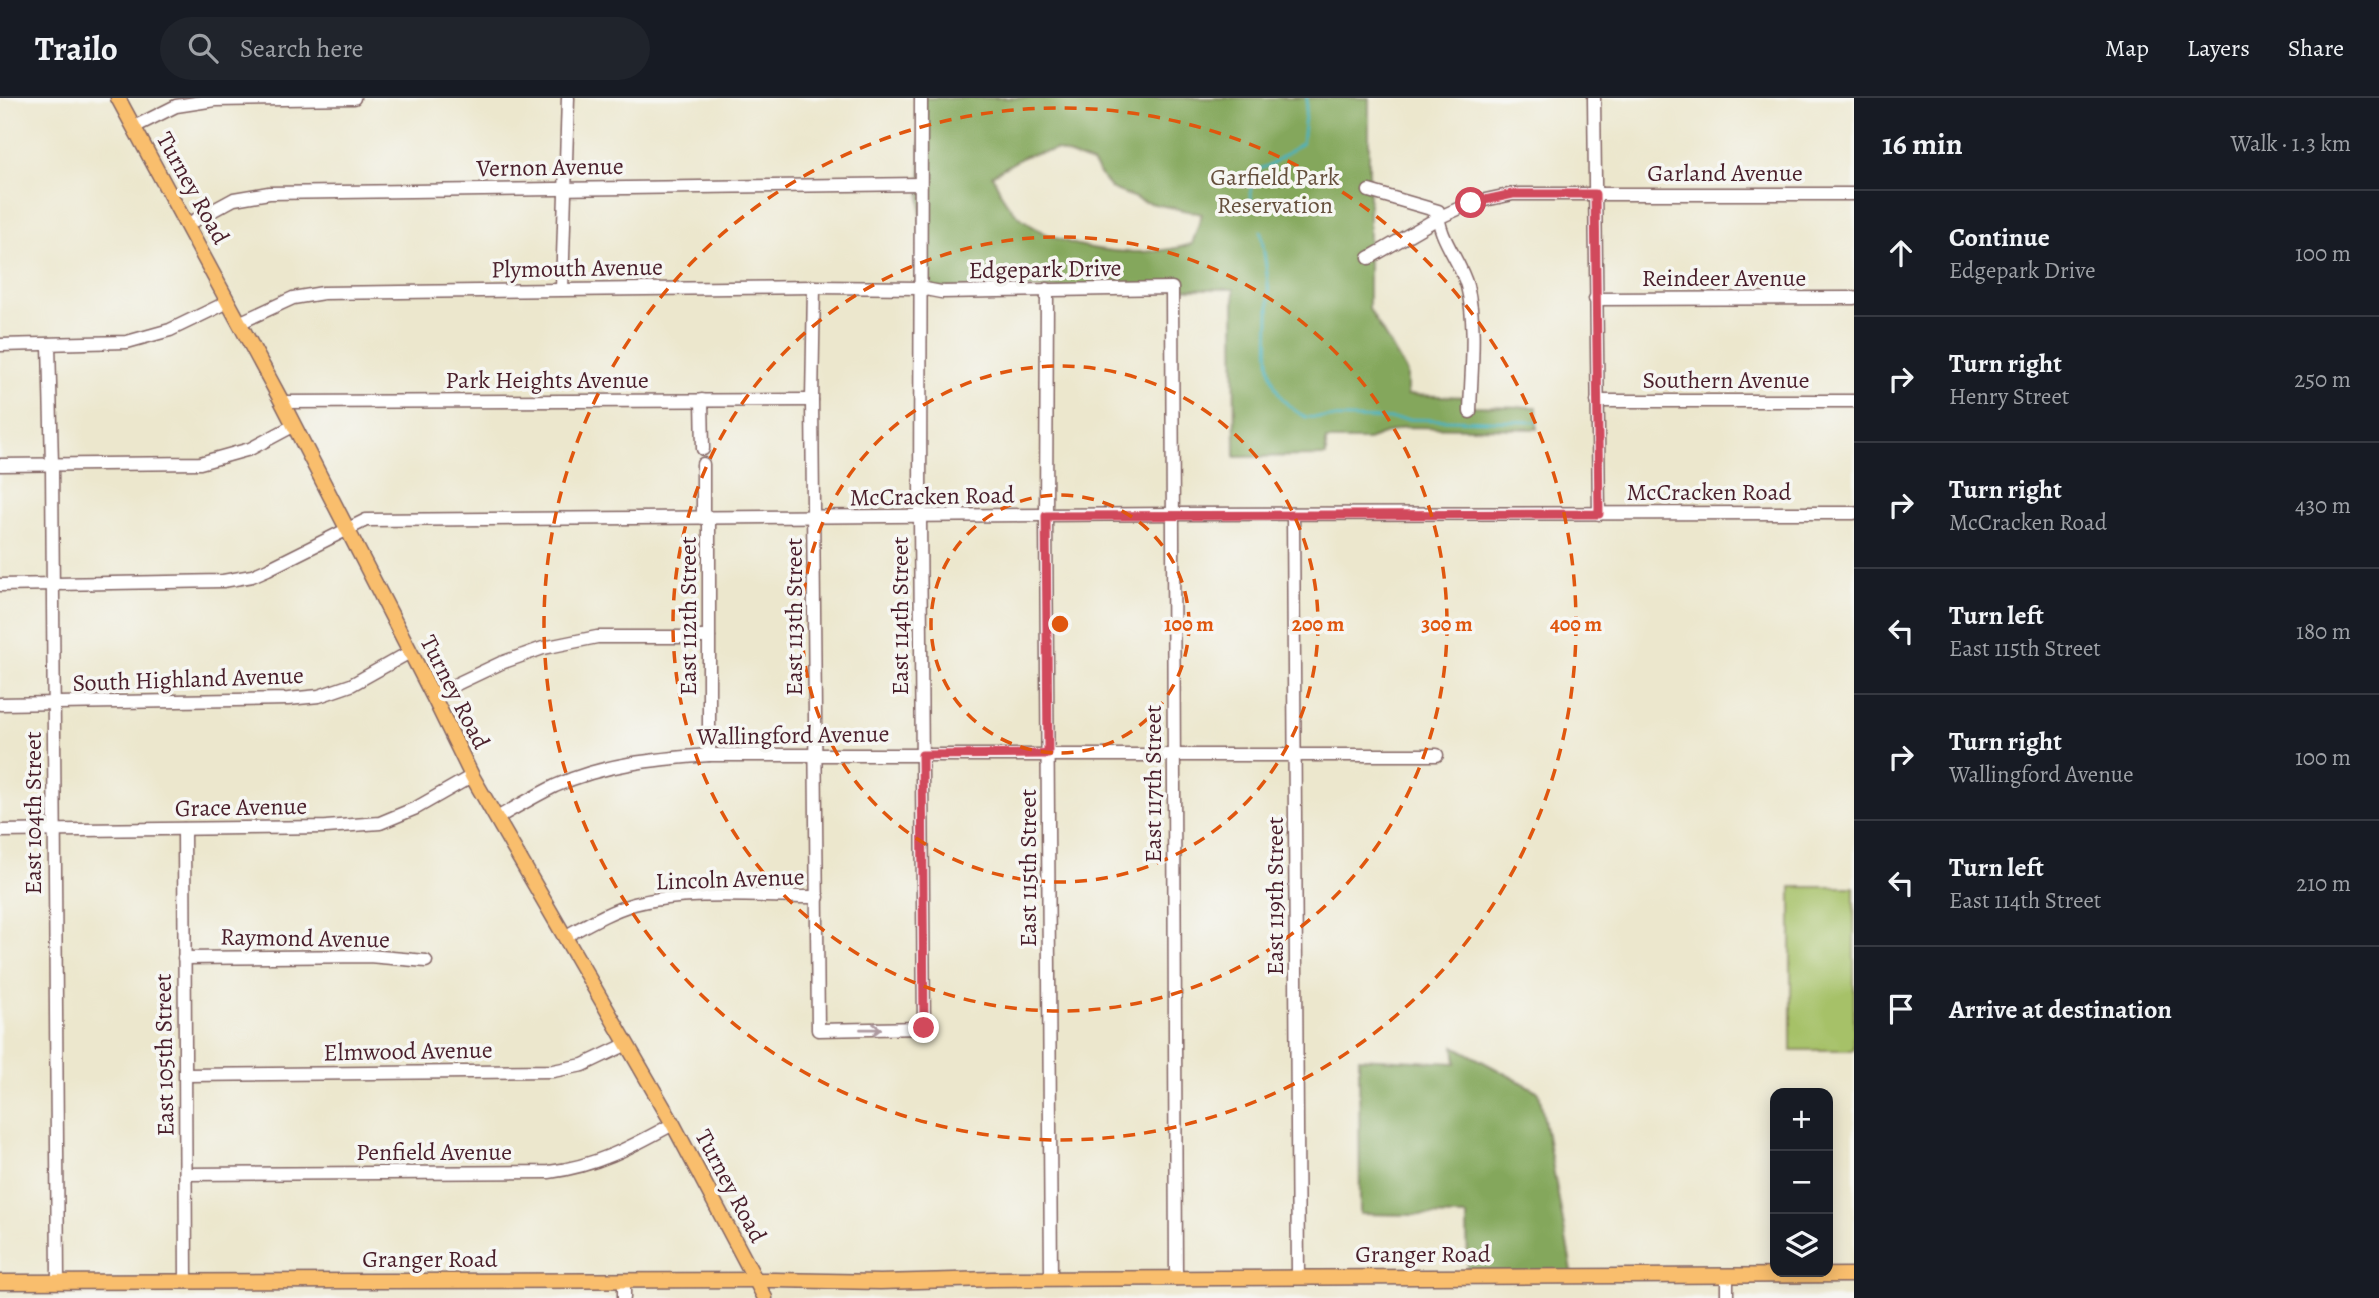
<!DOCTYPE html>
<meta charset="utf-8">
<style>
body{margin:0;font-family:Alegreya,serif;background:#20242c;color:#f1f3f6}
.controls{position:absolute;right:21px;bottom:21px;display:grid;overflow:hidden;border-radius:14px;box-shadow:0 4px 18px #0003}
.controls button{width:63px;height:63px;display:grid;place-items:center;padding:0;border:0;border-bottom:2px solid #363941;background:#171b24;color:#f1f3f6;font:35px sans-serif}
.stop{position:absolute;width:21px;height:21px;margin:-16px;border:5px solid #d1495b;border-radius:50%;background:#fff}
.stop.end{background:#d1495b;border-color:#fff;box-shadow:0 2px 7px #0008}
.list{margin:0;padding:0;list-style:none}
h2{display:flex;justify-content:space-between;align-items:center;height:91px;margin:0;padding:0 28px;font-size:30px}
h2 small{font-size:23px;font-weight:400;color:#9ea1a6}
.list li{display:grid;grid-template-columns:46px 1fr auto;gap:21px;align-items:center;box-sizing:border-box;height:126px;padding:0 28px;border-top:2px solid #363941}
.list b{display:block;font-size:26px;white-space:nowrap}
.list p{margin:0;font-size:23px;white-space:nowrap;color:#9ea1a6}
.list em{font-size:23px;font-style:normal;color:#9ea1a6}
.icon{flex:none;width:38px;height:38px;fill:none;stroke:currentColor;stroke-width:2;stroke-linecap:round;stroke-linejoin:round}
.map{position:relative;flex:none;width:1854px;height:1200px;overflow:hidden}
header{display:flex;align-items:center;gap:42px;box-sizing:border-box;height:98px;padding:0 35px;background:#171b24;border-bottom:2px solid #363941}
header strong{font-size:33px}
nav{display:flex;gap:38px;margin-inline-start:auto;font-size:24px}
.search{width:490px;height:63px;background:#20242c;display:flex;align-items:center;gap:18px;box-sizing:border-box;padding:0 24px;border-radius:38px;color:#9ea1a6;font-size:26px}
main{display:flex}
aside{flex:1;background:#171b24}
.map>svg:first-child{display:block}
.green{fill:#a6c168;stroke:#78704a;stroke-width:2}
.forest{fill:#84a75c;stroke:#676344;stroke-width:2;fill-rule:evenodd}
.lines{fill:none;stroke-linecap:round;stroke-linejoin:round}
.stream{stroke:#45b3c2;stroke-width:2.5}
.minor-casing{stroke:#836564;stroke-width:15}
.major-casing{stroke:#836564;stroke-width:17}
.minor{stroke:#fff;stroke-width:12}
.major{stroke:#f9be6d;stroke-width:14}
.oneway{stroke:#ae9aa0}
.route{stroke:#d1495b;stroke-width:9}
.ring{fill:none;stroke:#e0560e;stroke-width:3.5;stroke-dasharray:12 9}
.labels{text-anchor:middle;stroke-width:7;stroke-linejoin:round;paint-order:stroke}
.street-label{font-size:24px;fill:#4a1f2b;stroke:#f6f6f2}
.park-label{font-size:24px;fill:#66503d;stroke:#f6f6f2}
.centre{fill:#e0560e;stroke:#f6f6f2;stroke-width:3.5}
.ring-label{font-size:21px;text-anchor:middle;font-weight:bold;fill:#e0560e;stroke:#f6f6f2;stroke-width:7;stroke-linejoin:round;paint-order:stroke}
</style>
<header>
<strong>Trailo</strong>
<div class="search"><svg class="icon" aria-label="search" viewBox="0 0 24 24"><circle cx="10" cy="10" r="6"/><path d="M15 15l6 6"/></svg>Search here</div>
<nav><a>Map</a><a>Layers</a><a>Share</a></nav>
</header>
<main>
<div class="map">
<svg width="1854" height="1200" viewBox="0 0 1854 1200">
<rect width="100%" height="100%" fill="#f6f6f2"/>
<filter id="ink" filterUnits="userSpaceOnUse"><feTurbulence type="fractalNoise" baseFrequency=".0143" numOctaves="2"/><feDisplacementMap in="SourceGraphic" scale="14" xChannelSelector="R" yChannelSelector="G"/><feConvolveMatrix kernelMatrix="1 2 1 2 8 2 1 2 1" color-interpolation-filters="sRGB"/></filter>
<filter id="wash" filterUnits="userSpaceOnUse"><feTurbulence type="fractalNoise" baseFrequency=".00686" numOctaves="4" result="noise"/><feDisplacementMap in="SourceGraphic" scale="28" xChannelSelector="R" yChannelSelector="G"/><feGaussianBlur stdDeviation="1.57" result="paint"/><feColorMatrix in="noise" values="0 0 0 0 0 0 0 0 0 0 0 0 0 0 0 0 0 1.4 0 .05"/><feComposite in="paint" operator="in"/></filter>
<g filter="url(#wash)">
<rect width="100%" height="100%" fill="#ece7cd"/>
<rect class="green" x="1791" y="789" width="63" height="163"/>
<g class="forest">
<path d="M921,0h448v211l38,64v22l63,2v9l67,1v22l-134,-2 -35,13h-42v16l-91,1 -1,-168 -314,-1zM1056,52l36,13 18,25 35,14 57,12 -10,30c-54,17 -149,8 -185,-41 -6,-8 -10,-19 -15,-28l33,-19z"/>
<polygon points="1454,948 1539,994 1573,1178 1468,1178 1467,1118 1360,1116 1359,960 1456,965"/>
</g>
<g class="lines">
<g class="stream">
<polyline points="1251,105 1251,85 1256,72 1270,67 1302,45 1307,0"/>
<path d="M1261,134c3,23 8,47 8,70 1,44 -11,92 37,115l232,5"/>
</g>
</g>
</g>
<g filter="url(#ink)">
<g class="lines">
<defs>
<g id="minor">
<polyline points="1594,0 1599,416"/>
<polyline points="134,29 176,8 215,2 354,0"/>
<path d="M1369,93l69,20c0,27 22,49 29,75 10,39 4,86 3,126"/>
<polyline points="188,126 234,101 269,95 920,86"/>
<polyline points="1369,160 1438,120 1471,105 1513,96 1854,96"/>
<polyline points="814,189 812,302 818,932 924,930 920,419 921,0"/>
<polyline points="562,191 568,0"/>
<polyline points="1047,191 1046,418 1051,1181"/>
<polyline points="1595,201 1854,200"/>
<polyline points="239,225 293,200 323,195 814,189 920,190 941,194 1172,190 1176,1181"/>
<polyline points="49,246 52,367 58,1183"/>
<polyline points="0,247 127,244 170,232 228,204"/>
<polyline points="702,302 703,351"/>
<polyline points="1597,303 1854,303"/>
<polyline points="282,304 812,302"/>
<polyline points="703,366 703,420"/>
<polyline points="0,367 200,365 250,351 293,328"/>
<polyline points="1293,416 1298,1179"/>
<polyline points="709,420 709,657"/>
<polyline points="0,487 223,483 252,478 268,471 366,422 1172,416 1854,415"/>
<polyline points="434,600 446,591 501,565 543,550 597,539 709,539"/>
<polyline points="0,606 288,601 319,598 351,587 410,554"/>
<path d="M497,720c19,-11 38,-22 58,-32 48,-22 101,-27 154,-31h728"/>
<polyline points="184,731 186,1183"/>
<polyline points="0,733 326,729 380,725 416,710 472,678"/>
<path d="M566,838c22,-12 44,-25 68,-32 55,-14 127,-7 184,-7"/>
<polyline points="184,860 369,858 426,863"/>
<polyline points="186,977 553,973 583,967 625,947"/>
<path d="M186,1076l363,-2c48,-6 82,-25 124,-48"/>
<polyline points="1727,1179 1727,1200"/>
<polyline points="624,1184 624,1200"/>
</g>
<g id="major">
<polyline points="118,0 282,304 434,600 472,678 673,1026 765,1200"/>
<polyline points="0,1184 775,1182 880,1184 992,1181 1854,1177"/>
</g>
</defs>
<use href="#minor" class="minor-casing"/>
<use href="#major" class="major-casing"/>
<use href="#minor" class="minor"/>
<use href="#major" class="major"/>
</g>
<defs><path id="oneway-shaft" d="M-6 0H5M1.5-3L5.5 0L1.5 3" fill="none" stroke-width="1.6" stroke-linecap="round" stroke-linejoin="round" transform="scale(1.75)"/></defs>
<use class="oneway" href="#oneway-shaft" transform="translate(871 931) rotate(-1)"/>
</g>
<g class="lines" filter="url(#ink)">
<polyline class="route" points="924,930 922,657 1048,656 1046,418 1599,416 1595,96 1513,96 1471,105"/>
</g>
<g class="ring">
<circle cx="1060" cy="526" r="129"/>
<circle cx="1060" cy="526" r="258"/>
<circle cx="1060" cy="526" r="387"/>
<circle cx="1060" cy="526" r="516"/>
</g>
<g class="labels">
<g class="street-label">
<text transform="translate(550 69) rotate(-1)" y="8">Vernon Avenue</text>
<text x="1725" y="83">Garland Avenue</text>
<text transform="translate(193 90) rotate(61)" y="8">Turney Road</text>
<text transform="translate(577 170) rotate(-1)" y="8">Plymouth Avenue</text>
<text transform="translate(1045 171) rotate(-1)" y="8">Edgepark Drive</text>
<text x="1724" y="188">Reindeer Avenue</text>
<text x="547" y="290">Park Heights Avenue</text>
<text x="1726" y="290">Southern Avenue</text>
<text x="1709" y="402">McCracken Road</text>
<text transform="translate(932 398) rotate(-1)" y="8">McCracken Road</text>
<text transform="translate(688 518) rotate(-90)" y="8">East 112th Street</text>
<text transform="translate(900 518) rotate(-90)" y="8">East 114th Street</text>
<text transform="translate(794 519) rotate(-90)" y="8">East 113th Street</text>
<text transform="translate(188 581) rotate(-2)" y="8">South Highland Avenue</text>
<text transform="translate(455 594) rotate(63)" y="8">Turney Road</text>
<text transform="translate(793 637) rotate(-1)" y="8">Wallingford Avenue</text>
<text transform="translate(1153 686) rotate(-90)" y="8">East 117th Street</text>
<text transform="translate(241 709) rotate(-1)" y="8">Grace Avenue</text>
<text transform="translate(33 715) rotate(-90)" y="8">East 104th Street</text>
<text transform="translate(1028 770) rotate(-90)" y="8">East 115th Street</text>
<text transform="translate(730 781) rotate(-2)" y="8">Lincoln Avenue</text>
<text transform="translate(1275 798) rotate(-90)" y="8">East 119th Street</text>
<text transform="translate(305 840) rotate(1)" y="8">Raymond Avenue</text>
<text transform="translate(408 953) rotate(-1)" y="8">Elmwood Avenue</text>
<text transform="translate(164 957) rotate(-91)" y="8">East 105th Street</text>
<text x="434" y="1062">Penfield Avenue</text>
<text transform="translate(731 1088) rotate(62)" y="8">Turney Road</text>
<text x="1423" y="1164">Granger Road</text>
<text x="430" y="1169">Granger Road</text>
</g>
<g class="park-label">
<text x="1275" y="87">Garfield Park<tspan x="1275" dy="28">Reservation</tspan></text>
</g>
</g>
<circle cx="1060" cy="526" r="10" class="centre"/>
<g class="ring-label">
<text x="1189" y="533">100 m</text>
<text x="1318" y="533">200 m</text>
<text x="1447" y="533">300 m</text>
<text x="1576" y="533">400 m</text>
</g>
</svg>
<div class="controls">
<button>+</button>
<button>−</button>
<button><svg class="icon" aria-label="layers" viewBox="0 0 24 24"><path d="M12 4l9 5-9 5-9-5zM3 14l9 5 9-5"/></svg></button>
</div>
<div class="stop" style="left:1471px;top:105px"></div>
<div class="stop end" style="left:924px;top:930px"></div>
</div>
<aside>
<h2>16 min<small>Walk · 1.3 km</small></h2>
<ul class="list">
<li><svg class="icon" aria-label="ahead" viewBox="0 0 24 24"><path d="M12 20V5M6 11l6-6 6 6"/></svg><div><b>Continue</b><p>Edgepark Drive</p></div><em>100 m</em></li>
<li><svg class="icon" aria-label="right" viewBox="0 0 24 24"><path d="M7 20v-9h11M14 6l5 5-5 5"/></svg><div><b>Turn right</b><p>Henry Street</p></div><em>250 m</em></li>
<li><svg class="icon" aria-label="right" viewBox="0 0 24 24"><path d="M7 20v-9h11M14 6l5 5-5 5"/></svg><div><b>Turn right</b><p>McCracken Road</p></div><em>430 m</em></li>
<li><svg class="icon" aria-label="left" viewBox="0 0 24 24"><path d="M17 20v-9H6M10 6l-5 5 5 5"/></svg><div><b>Turn left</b><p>East 115th Street</p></div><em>180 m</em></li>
<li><svg class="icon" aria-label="right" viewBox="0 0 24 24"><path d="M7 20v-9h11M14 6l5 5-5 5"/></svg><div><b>Turn right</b><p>Wallingford Avenue</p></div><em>100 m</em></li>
<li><svg class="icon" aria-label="left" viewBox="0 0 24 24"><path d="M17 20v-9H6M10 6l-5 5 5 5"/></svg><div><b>Turn left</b><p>East 114th Street</p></div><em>210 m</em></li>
<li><svg class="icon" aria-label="arrive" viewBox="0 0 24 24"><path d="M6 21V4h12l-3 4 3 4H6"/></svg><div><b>Arrive at destination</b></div></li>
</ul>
</aside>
</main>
